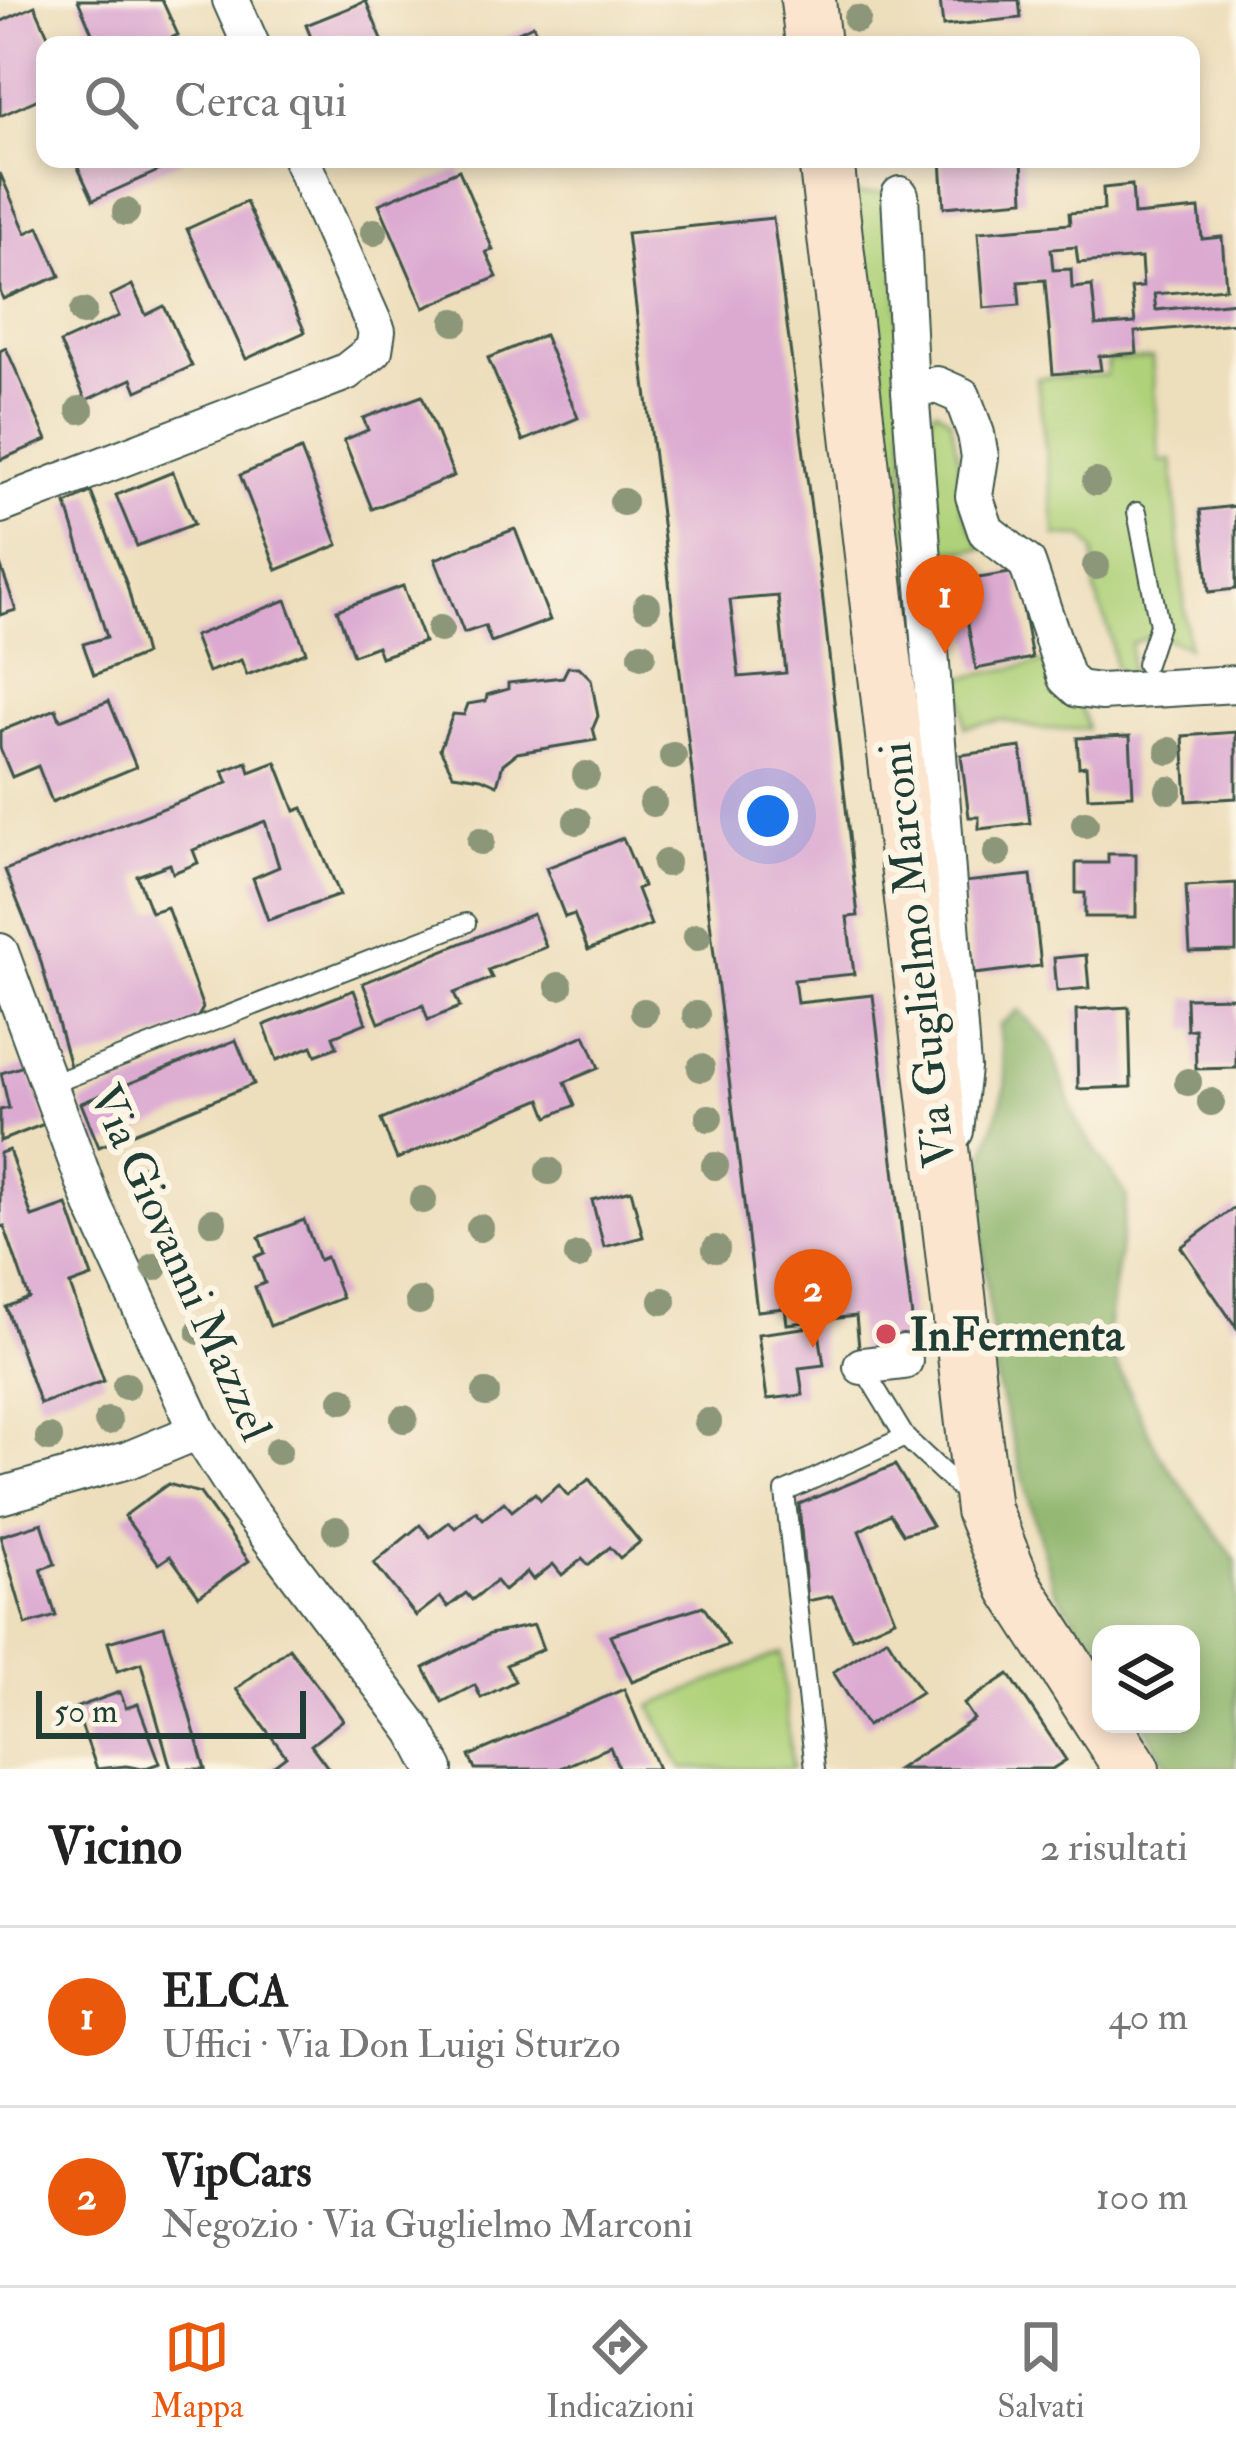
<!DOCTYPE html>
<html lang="it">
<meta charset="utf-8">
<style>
body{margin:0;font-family:"IM FELL Double Pica",serif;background:#f2f2f2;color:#222}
.controls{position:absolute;right:36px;bottom:36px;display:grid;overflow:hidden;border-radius:24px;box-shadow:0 6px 18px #0003}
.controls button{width:108px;height:108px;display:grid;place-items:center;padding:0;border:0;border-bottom:3px solid #e0e0e0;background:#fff;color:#222;font:60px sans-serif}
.scale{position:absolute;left:36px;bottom:30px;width:270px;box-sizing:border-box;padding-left:12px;border:6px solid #1f3d34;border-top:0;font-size:33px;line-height:42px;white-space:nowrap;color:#1f3d34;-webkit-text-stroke:9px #fcf5e5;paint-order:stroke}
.you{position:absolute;left:768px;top:816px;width:42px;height:42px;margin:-30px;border:9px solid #fff;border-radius:50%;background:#1a73e8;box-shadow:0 0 0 18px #1a73e833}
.badge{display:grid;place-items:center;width:78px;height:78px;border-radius:50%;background:#ea580c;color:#fff;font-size:39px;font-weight:700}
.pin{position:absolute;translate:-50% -99px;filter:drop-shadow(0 3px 6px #0008)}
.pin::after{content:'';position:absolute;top:63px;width:42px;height:36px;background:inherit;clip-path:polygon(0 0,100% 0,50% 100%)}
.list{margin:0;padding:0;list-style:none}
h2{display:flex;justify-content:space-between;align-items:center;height:156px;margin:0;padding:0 48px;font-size:51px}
h2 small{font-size:39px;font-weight:400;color:#767676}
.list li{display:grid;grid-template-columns:78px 1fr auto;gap:36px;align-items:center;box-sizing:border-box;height:180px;padding:0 48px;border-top:3px solid #e0e0e0}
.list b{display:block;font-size:45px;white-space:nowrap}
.list p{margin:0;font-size:39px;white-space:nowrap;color:#767676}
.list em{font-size:39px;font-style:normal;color:#767676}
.icon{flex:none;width:66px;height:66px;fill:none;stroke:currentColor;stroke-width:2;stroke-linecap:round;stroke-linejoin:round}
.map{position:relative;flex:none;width:1236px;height:1769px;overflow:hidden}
.search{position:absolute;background:#fff;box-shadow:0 6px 18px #0003;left:36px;right:36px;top:36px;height:132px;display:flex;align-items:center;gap:30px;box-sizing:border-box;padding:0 42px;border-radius:24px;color:#767676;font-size:45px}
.sheet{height:516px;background:#fff}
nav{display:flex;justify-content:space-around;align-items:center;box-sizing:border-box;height:168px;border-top:3px solid #e0e0e0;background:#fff;font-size:33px;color:#767676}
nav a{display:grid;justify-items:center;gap:6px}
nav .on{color:#ea580c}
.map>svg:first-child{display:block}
.green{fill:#afd179;stroke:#678756;stroke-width:3}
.forest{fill:#8bb369;stroke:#55784e;stroke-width:3}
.building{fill:#dcaad1;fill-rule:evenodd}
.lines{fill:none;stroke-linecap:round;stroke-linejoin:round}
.lane-casing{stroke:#3e5548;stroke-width:22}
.street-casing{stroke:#3e5548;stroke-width:40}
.secondary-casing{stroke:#3e5548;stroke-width:58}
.lane{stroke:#fff;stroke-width:18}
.street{stroke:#fff;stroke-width:36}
.secondary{stroke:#fce5cf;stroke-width:54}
.tree{fill:#8c9679}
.poi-dot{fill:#d1495b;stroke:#fcf5e5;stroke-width:4.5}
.labels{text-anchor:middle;stroke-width:12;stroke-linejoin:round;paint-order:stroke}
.street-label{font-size:45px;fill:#1f3d34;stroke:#fcf5e5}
.poi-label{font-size:45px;font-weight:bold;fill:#1f3d34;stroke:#fcf5e5;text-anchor:start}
</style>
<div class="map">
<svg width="1236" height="1769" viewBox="0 0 1236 1769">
<rect width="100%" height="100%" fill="#fcf5e5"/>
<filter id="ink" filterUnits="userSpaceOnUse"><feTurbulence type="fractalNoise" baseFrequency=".00833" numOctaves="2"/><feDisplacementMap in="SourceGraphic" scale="24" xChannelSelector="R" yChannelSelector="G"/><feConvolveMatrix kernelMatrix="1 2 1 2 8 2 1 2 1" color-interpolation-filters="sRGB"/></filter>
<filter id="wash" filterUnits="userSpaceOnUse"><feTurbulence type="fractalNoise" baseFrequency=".004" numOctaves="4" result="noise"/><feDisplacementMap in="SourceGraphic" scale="48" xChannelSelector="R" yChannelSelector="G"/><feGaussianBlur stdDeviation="2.7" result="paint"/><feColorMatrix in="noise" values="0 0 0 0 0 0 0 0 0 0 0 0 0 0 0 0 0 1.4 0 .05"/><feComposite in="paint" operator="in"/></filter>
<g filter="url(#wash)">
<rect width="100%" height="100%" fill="#eddebc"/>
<g class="green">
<polygon points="894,192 917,747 850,195"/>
<polygon points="1152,358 1160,462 1172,460 1188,647 1157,635 1131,643 1130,677 1115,668 1109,630 1095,592 1094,551 1084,537 1056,536 1037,378 1106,375 1108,360"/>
<polygon points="936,409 950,419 958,457 961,507 983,549 936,552 923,423"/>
<path d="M1050,661c10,24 35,44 37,68h-47l-38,-9 -37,7 -4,-49z"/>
<polygon points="781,1653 792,1769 682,1769 651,1706"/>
</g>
<polygon class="forest" points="1019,1010 1049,1042 1077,1122 1127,1197 1106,1343 1159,1454 1236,1561 1236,1769 1169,1769 1143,1724 1191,1724 1191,1634 1101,1634 1101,1658 1053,1586 997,1384 976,1184 1006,1086 999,1026"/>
<g id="blocks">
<g class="building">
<polygon points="78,0 162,0 178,35 155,45 97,45"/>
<polygon points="940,0 1019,0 1021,18 943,26"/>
<polygon points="366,1 384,45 314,45 306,25"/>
<polygon points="35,6 52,45 45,45 45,96 0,116 0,22"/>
<polygon points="533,25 542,45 491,45"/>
<polygon points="74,159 185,159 93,200"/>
<polygon points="941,159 1022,159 1024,200 944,207"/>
<polygon points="459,170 493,250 486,252 497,277 424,308 379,204"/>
<polygon points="0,173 26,233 39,227 60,276 3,299 0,291"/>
<path d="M1132,185l2,30 65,-6 3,30 20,-2 4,51 -72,6 2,16 80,-8v21l-101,9 2,21 -38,3 2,14 -48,4 -8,-94 -27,2 2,23 -36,3 -6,-76 92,-8 -1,-11 35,-3 -1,-22zM1076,247l2,16 63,-5 2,29 -12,1 4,35 -39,3 -4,-40 -20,2 -1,-19 -18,1 -2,-21z"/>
<polygon points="246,202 305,332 246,359 187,229"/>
<path d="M773,218l49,374 36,324 -11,1 7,57 -60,6 3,23 76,-8 43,356 -56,7 -4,-42 -69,8 -2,-16 -28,3 -130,-1078zM778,596l8,77 -47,4 -9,-77z"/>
<polygon points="132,285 146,315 164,306 192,366 137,391 132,379 86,400 60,343 119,316 110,296"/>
<polygon points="544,335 578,418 523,441 488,358"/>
<polygon points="6,348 47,440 0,460 0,351"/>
<polygon points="422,396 454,476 372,509 344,440 368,430 363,418"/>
<polygon points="301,450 338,545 277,570 240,475"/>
<polygon points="173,472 194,524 137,546 116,495"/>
<polygon points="91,492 127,585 145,654 94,675 83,644 107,637 66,504"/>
<polygon points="1236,506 1236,589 1209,592 1200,510"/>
<polygon points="515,529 550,620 491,642 485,626 464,633 435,559"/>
<polygon points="0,564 16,610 0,615"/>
<polygon points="1016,572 1032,658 976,669 960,581"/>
<polygon points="403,586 424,642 381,657 377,646 353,655 337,610"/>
<polygon points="286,600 306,652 247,675 241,660 208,672 194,636"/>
<polygon points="568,667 579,667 591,679 598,716 593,728 596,740 517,753 503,764 497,785 481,778 453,774 440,749 453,714 464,715 468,704 486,701 487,695 508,689 508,683 563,677"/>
<polygon points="109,701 136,767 52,802 38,766 12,777 0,748 0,731 56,709 60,720"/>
<polygon points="1236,732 1236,798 1187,801 1183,736"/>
<polygon points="1130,736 1133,795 1088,797 1086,766 1079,767 1077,738"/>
<polygon points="1021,747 1030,823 979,829 979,817 969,817 961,755"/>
<polygon points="247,762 250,772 276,762 295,811 303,808 340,895 268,920 253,878 279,867 265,821 193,850 198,863 173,873 170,864 137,876 151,912 167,907 203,1008 194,1024 70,1066 39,955 5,870 228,783 223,771"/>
<polygon points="623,838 643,886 637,889 651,925 588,950 574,914 565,917 546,868"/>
<polygon points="1108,854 1136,854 1136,917 1085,917 1085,893 1076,893 1076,863 1108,863"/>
<polygon points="1031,875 1041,966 974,974 964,882"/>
<polygon points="1236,883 1236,951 1190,952 1186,886"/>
<polygon points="533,914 546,947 488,970 492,978 454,993 460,1007 428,1020 423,1005 379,1023 363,983"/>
<polygon points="1086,955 1089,988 1057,991 1054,958"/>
<polygon points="354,990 366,1023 333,1036 337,1047 316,1055 312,1046 277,1060 264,1025"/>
<polygon points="1236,997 1236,1068 1196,1069 1195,1029 1187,1030 1186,998"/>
<polygon points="1129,1007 1131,1087 1078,1089 1076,1010"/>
<polygon points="585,1035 599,1068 565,1082 575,1105 548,1117 541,1099 397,1159 381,1120"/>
<polygon points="236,1040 254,1084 99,1147 81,1103"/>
<polygon points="27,1065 47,1123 0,1141 0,1110 9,1108 1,1073"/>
<polygon points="9,1150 32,1217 67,1205 92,1277 70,1285 104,1381 40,1404 6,1307 29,1298 4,1226 0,1227 0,1153"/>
<polygon points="631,1190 643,1237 604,1247 592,1200"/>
<polygon points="1236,1206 1236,1327 1181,1247"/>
<polygon points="304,1220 319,1260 326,1257 342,1298 270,1326 255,1287 265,1283 255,1257 265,1253 259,1237"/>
<polygon points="818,1326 824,1365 799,1368 803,1395 767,1399 758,1334"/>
<polygon points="895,1465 932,1526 903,1534 890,1514 859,1531 895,1619 852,1638 832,1596 807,1601 799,1504"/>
<polygon points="589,1479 640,1542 620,1558 610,1547 588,1565 582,1559 562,1575 553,1564 533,1580 527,1572 504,1591 496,1581 472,1600 466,1593 448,1607 440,1597 416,1616 374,1563 420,1525 430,1537 449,1522 455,1528 476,1511 483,1519 504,1502 512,1511 535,1493 541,1500 559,1485 568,1496"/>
<polygon points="168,1484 200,1493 249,1561 199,1596 170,1556 159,1564 124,1516"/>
<polygon points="42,1523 55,1564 41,1569 56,1616 26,1625 0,1536"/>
<polygon points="703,1606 728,1645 632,1682 610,1635"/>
<polygon points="534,1625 543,1649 506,1665 515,1681 481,1698 475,1685 442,1702 424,1668 490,1634"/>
<polygon points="164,1626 172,1654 205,1769 171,1769 141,1663 117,1671 108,1642"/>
<polygon points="887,1638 921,1692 867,1726 833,1672"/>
<polygon points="289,1648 343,1720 311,1745 329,1769 269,1769 286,1756 236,1689"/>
<polygon points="1009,1674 1066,1760 1052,1769 898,1769 974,1719 964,1704"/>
<polygon points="624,1689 658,1769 619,1769 610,1747 559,1769 475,1769 469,1756"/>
<polygon points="120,1692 126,1708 138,1704 160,1763 143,1769 126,1766 97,1769 75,1708"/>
</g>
</g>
</g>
<g filter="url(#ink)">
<use href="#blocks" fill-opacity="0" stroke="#3e5548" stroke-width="3"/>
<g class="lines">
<defs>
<g id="lane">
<polyline points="1137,512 1159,625 1146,664"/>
<polyline points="49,1085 466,923"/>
<polyline points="862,1366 905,1437 968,1496"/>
<polyline points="815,1769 785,1492 905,1437"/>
</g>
<g id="street">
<polyline points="231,0 251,45"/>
<polyline points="900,195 910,390"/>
<polyline points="0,505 346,372 374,350 377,331 301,159"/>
<polyline points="0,952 93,1205 198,1431 246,1506 415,1731 435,1769"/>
<polyline points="955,1131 962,1068 910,390 937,385 962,396 976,434 980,457 974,496 986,531 1027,563 1066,678 1078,689 1101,692 1236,684"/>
<polyline points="862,1366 904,1361 903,1353"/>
<polyline points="0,1496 128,1460 198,1431"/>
</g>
<g id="secondary">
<polyline points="808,0 813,45"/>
<polyline points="826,159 983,1510 1015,1587 1101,1721"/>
<polyline points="1103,1724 1132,1769"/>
</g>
</defs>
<use href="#lane" class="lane-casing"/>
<use href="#street" class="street-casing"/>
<use href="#secondary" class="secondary-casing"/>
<use href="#lane" class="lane"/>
<use href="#street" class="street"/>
<use href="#secondary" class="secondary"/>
</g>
<g class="tree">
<circle cx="857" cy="19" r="14"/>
<circle cx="126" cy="212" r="14"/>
<circle cx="374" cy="232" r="14"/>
<circle cx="83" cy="312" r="14"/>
<circle cx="455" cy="322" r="14"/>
<circle cx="80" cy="410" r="14"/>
<circle cx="1096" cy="482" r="14"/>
<circle cx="623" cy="502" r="14"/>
<circle cx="1096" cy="566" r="14"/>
<circle cx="647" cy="606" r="14"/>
<circle cx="440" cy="629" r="14"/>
<circle cx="642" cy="655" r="14"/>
<circle cx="1169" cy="751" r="14"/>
<circle cx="673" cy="756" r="14"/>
<circle cx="586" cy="775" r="14"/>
<circle cx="1169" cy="790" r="14"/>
<circle cx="653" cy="803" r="14"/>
<circle cx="577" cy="821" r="14"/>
<circle cx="1085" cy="824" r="14"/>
<circle cx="481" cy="841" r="14"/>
<circle cx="997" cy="853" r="14"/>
<circle cx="666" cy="863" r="14"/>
<circle cx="697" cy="937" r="14"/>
<circle cx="559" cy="986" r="14"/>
<circle cx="644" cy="1012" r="14"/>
<circle cx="696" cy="1015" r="14"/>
<circle cx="701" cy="1068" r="14"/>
<circle cx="1188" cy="1082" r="14"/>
<circle cx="1211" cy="1102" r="14"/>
<circle cx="709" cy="1118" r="14"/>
<circle cx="715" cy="1166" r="14"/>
<circle cx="549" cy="1171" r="14"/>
<circle cx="142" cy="1178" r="14"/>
<circle cx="423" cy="1200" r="14"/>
<circle cx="213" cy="1222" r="14"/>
<circle cx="480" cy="1228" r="14"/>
<circle cx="716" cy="1249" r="14"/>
<circle cx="578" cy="1256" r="14"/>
<circle cx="155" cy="1267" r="14"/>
<circle cx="419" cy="1301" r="14"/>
<circle cx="663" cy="1301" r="14"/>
<circle cx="200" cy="1331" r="14"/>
<circle cx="126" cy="1386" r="14"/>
<circle cx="236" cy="1391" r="14"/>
<circle cx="486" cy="1393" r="14"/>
<circle cx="343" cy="1400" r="14"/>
<circle cx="404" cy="1419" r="14"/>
<circle cx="108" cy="1421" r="14"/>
<circle cx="708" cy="1422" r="14"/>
<circle cx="49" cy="1438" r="14"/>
<circle cx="278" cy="1451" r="14"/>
<circle cx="336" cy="1530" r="14"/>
</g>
</g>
<circle class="poi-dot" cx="886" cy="1334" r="12"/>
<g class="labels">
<g class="street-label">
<text transform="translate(916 955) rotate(-96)" y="16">Via Guglielmo Marconi</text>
<text transform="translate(182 1262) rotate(66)" y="16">Via Giovanni Mazzel</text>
</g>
<g class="poi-label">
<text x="910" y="1350">InFermenta</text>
</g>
</g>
</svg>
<div class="controls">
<button><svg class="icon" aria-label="layers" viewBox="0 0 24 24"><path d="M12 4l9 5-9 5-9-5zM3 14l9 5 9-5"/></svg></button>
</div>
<div class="scale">50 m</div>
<div class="you"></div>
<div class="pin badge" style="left:945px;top:654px">1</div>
<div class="pin badge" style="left:813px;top:1348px">2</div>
<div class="search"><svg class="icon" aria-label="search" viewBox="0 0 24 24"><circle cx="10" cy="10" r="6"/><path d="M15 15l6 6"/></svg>Cerca qui</div>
</div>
<section class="sheet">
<h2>Vicino<small>2 risultati</small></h2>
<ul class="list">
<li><span class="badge">1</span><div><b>ELCA</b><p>Uffici · Via Don Luigi Sturzo</p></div><em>40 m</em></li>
<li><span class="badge">2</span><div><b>VipCars</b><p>Negozio · Via Guglielmo Marconi</p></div><em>100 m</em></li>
</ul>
</section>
<nav>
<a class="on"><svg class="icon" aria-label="map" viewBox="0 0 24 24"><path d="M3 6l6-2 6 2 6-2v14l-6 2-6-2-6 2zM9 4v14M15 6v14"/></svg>Mappa</a>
<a><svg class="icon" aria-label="directions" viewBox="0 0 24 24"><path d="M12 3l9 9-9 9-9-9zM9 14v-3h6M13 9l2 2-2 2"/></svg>Indicazioni</a>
<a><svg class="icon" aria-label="saved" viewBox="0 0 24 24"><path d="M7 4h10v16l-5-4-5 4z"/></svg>Salvati</a>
</nav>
